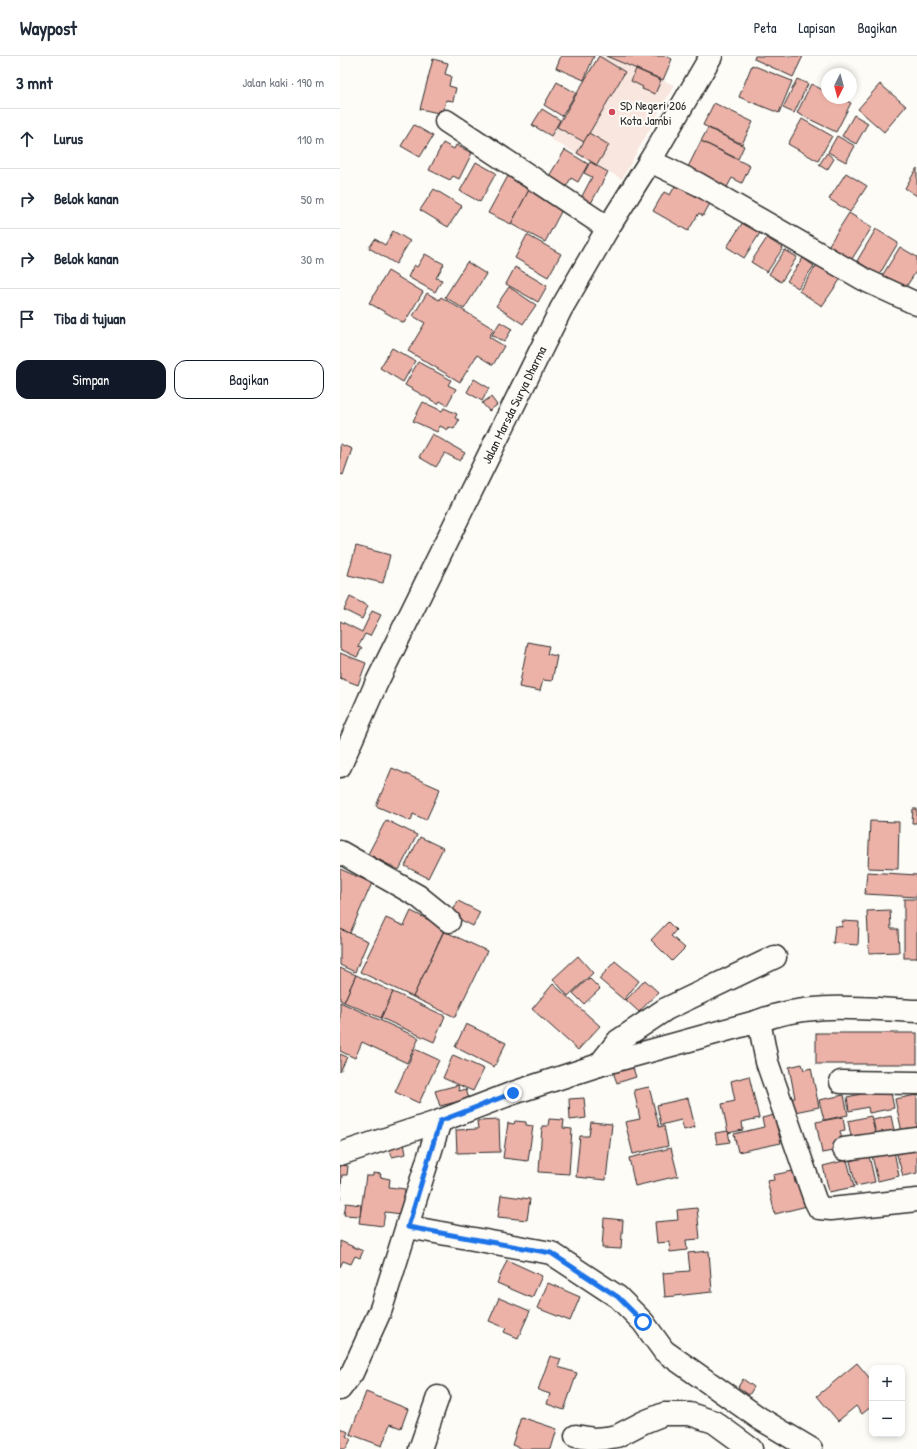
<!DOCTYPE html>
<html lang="id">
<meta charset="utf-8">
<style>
body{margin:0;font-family:"Patrick Hand",sans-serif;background:#f6f6f7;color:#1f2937}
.controls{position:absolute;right:12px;bottom:12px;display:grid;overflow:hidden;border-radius:8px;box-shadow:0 2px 6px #0003}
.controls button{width:36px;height:36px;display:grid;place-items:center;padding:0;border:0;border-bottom:1px solid #e0e1e3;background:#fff;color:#1f2937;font:20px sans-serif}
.compass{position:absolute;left:481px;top:12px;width:36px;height:36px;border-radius:50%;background:#fff;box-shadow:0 2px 6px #0003;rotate:186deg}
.stop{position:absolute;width:12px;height:12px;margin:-9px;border:3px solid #1a73e8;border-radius:50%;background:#fff}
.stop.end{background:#1a73e8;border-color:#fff;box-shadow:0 1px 4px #0008}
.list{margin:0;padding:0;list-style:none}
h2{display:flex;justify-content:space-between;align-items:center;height:52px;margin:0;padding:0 16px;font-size:17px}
h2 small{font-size:13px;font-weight:400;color:#747a83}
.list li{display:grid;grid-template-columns:26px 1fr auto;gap:12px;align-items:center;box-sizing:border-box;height:60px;padding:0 16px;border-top:1px solid #e0e1e3}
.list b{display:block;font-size:15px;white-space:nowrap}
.list em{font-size:13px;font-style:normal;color:#747a83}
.actions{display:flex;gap:8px;padding:12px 16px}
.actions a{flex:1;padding:9px 0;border:1px solid #111827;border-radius:12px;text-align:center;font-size:14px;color:#111827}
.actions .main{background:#111827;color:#fff}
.icon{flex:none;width:22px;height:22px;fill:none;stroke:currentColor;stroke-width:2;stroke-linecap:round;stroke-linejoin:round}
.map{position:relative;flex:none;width:577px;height:1393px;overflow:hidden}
header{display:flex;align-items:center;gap:24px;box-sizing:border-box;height:56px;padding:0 20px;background:#fff;border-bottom:1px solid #e0e1e3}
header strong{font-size:19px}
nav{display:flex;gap:22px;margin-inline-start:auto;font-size:14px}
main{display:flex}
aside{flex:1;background:#fff}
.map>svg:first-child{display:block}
.built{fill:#f8e6df}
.building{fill:#ecb2a8;stroke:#2b2b2b}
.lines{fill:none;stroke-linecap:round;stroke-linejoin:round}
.minor-casing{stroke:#2b2b2b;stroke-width:25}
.highway-casing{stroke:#2b2b2b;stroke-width:25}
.minor{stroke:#fdfcf7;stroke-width:22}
.highway{stroke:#fdfcf7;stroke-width:22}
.route{stroke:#1a73e8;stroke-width:5}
.poi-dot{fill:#d1495b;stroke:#fdfcf7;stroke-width:1.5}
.labels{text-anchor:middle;stroke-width:4;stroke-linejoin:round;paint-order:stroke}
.poi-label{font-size:13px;fill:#2b2b2b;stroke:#fdfcf7;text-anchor:start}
.street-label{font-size:13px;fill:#2b2b2b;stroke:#fdfcf7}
</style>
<header>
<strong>Waypost</strong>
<nav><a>Peta</a><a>Lapisan</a><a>Bagikan</a></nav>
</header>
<main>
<aside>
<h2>3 mnt<small>Jalan kaki · 190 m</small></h2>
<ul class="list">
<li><svg class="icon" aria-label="ahead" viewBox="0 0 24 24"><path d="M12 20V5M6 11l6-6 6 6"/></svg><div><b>Lurus</b></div><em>110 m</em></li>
<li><svg class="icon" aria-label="right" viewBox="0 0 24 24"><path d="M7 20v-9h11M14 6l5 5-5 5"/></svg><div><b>Belok kanan</b></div><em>50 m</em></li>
<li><svg class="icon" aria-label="right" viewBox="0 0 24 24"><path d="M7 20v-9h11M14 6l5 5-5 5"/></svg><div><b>Belok kanan</b></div><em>30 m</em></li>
<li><svg class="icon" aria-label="arrive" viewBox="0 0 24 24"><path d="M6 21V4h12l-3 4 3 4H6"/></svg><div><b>Tiba di tujuan</b></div></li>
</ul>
<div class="actions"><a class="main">Simpan</a><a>Bagikan</a></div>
</aside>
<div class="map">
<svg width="577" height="1393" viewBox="0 0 577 1393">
<rect width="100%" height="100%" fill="#fdfcf7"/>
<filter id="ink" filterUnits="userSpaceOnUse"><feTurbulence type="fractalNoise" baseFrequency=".025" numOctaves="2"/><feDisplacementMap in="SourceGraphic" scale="8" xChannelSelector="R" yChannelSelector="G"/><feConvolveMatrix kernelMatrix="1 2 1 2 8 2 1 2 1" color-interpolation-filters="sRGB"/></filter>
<g filter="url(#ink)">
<polygon class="built" points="258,0 265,0 334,29 282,123 210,83"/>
<g class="building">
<polygon points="221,0 254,0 244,24 216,12"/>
<polygon points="259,0 285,16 244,86 217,71"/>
<polygon points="266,0 325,0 332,3 323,24"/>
<polygon points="415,0 463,0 453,21 414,3"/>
<polygon points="93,3 108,7 105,18 111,20 109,30 116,32 113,45 106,44 103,58 80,53"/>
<polygon points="412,9 452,25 439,57 399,41"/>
<polygon points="296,13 321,24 315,38 302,33 303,31 291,25"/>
<polygon points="457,23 468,28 454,57 443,52"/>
<polygon points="217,26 236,37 222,60 204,49"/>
<polygon points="471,28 487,36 487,42 500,42 511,47 496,76 457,57"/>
<polygon points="540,28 566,50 544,76 518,53"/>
<polygon points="374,47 413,66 402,88 363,69"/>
<polygon points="202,53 220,64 211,80 192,69"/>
<polygon points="514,59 528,67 516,88 502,80"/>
<polygon points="462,63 492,80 478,105 448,88"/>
<polygon points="74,69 93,80 80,101 61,90"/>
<polygon points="368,72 404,90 398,103 361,85"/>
<polygon points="249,77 269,89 257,109 237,97"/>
<polygon points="497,80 515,90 506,106 488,96"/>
<polygon points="361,85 410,110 402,127 392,122 385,135 346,115"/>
<polygon points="103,87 114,93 116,89 132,97 119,123 113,120 110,124 89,114"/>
<polygon points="225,94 248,108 238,126 231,122 226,131 223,129 220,134 209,120"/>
<polygon points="487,97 494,103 487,114 479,109"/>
<polygon points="136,106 156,117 140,146 120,135"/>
<polygon points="250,106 268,116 250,149 240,144 252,121 244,117"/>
<polygon points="577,112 577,140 565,132"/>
<polygon points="506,117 527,130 510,156 489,143"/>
<polygon points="168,120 190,132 171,168 148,157"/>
<polygon points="339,123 373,142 363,160 359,157 348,175 313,155 324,136 330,139"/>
<polygon points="190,132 224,150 205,186 171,168"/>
<polygon points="94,133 122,150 108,171 80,154"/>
<polygon points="509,157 532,171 510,206 487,192"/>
<polygon points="403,166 420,177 404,202 387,191"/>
<polygon points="536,173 558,187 539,219 517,205"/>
<polygon points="53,175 70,185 56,208 29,192 35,183 45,189"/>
<polygon points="187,179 221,198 208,221 175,202"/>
<polygon points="427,182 443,192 427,216 411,206"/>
<polygon points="560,191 577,201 577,214 564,234 542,220"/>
<polygon points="445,194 457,201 441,226 429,218"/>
<polygon points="85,198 104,208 96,222 102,224 95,236 68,221 74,209 77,211"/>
<polygon points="463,202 474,210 458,232 447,225"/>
<polygon points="127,206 146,218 124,253 105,241"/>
<polygon points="479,206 502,221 482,250 459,235"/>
<polygon points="175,211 207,230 198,246 166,228"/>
<polygon points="48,215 83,236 64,267 29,247"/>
<polygon points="169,231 196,249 183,268 156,250"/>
<polygon points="87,237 99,244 101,241 154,273 149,281 164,290 153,309 137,299 120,326 68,295 85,267 73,260"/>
<polygon points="160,266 172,273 164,286 152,279"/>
<polygon points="52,292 75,305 63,326 40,312"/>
<polygon points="78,306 111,324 108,329 116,333 107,349 100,345 98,348 65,329"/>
<polygon points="134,323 149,332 142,345 127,336"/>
<polygon points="151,341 157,349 149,355 142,347"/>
<polygon points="83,346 102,355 104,352 117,358 115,362 119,364 114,373 109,371 108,374 100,370 97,376 73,365"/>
<polygon points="92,378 125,397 120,405 105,397 96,411 79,401"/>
<polygon points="0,388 12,393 3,419 0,418"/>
<polygon points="16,490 50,499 43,527 8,519"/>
<polygon points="10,541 28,550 22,563 4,554"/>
<polygon points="32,555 41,559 30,580 25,578 18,591 22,592 17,601 0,593 0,565 22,576"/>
<polygon points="188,586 209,590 207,598 217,600 212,625 203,624 200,635 179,631"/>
<polygon points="0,597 26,607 18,629 0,622"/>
<polygon points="52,712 100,733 86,764 73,758 71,765 36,750"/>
<polygon points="573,753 577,753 577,767 572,767"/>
<polygon points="46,764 77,779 59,814 28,798"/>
<polygon points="530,765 559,766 558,813 528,812"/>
<polygon points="80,781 103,792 88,822 65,810"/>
<polygon points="0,813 32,827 10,877 0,873"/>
<polygon points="527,816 577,819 577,841 525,838"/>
<rect x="564" y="843" width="13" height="59"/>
<polygon points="118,845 140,856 133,870 111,859"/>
<polygon points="550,854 551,873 558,873 559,896 529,897 527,855"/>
<polygon points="71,855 105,872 73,941 20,916 46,862 64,870"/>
<polygon points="502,865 519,866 518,889 493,887 495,870 502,871"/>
<polygon points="328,866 336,874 331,880 345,892 332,905 311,884"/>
<polygon points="0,873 28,885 15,916 0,909"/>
<polygon points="104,875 147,895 115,961 73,941"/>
<polygon points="238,900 253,917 228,940 213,923"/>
<polygon points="275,905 299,925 284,944 259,923"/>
<polygon points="0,912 16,919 4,946 0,944"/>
<polygon points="16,919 53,936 41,962 4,946"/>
<polygon points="249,922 260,933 244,948 233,937"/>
<polygon points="305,924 318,936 299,956 286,944"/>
<polygon points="213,928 260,970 238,994 192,953"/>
<polygon points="53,936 105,960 94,986 41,962"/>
<polygon points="0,946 79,982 67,1007 22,986 15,1002 0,995"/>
<polygon points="126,968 166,987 154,1011 115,991"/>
<rect x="476" y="977" width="101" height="31"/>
<polygon points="75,993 99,1004 79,1047 55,1036"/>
<polygon points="0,998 7,1001 0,1016"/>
<polygon points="113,999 144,1013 133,1035 103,1022"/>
<polygon points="462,1008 464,1014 471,1012 479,1051 450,1057 447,1043 455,1042 449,1011"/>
<polygon points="292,1009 296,1021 277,1027 273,1016"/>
<polygon points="409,1020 419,1062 402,1066 403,1074 388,1077 382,1048 395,1045 391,1025"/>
<polygon points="118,1029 119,1035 126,1033 129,1043 100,1050 95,1035"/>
<polygon points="309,1031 319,1071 324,1070 328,1090 293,1098 285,1066 300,1063 294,1034"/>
<polygon points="550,1032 554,1052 529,1057 528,1051 509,1055 507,1041"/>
<polygon points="504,1039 508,1059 484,1064 479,1044"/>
<polygon points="577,1039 577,1072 563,1081 555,1043"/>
<polygon points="244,1042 246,1062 230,1064 229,1043"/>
<polygon points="348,1042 355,1071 344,1074 341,1064 321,1069 317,1049"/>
<polygon points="434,1059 441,1087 398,1096 394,1078 424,1071 422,1062"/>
<polygon points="531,1060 537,1085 513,1090 508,1065"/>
<polygon points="551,1060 555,1079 537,1083 533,1064"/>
<polygon points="503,1061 505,1074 500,1075 504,1093 482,1097 476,1066"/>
<polygon points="209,1063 224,1064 223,1072 232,1073 229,1118 199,1116 202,1070 208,1070"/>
<polygon points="159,1064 160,1096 117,1097 116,1074 138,1073 137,1065"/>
<polygon points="175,1065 186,1066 186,1069 193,1070 188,1105 163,1102 168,1067 174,1068"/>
<polygon points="251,1066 272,1068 266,1124 236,1121 240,1080 249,1080"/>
<polygon points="388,1075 390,1086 377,1088 375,1077"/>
<polygon points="64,1087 66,1098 52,1101 49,1090"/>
<polygon points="577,1090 577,1117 563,1120 556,1095"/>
<polygon points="331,1092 338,1120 295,1130 289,1102"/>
<polygon points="554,1095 559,1120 538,1125 532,1100"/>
<polygon points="529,1100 535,1126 516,1130 510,1105"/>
<polygon points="507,1104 514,1131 489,1136 483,1110"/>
<polygon points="0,1109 8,1110 7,1119 2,1119 0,1144"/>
<polygon points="453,1115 455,1127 465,1124 471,1149 435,1158 427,1125 434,1124 433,1119"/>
<polygon points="33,1117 41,1118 40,1121 50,1123 49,1131 65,1133 62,1158 45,1156 43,1170 19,1167 26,1120 33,1120"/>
<polygon points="161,1139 190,1143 187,1164 158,1161"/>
<polygon points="6,1147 21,1149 20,1160 4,1159"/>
<polygon points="357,1152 360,1183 346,1184 347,1194 330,1196 329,1186 317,1187 315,1166 338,1164 337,1154"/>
<polygon points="264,1162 283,1164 281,1193 262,1192"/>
<polygon points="0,1185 23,1195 20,1202 15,1200 11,1208 3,1205 0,1211"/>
<polygon points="369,1195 372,1236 325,1241 323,1217 350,1215 348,1197"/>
<polygon points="167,1204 202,1220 192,1242 157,1227"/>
<polygon points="208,1227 240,1241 230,1265 197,1252"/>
<polygon points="159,1242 190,1255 178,1282 164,1276 166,1272 149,1265"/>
<polygon points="210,1300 221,1303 218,1311 237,1317 224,1354 207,1348 210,1338 198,1334"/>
<polygon points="517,1307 532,1325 532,1350 522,1358 516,1350 498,1365 477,1340"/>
<polygon points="403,1323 414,1331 409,1339 398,1331"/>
<polygon points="26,1336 68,1353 61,1372 50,1368 42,1390 10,1378"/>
<polygon points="181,1361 217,1373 211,1393 183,1393 172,1389"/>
<polygon points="0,1372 8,1376 6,1380 11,1383 6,1393 0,1393"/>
</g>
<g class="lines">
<defs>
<g id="minor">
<polyline points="106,65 268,172"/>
<polyline points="310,105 358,128 525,224 577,248"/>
<polyline points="0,796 78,840 109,865"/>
<polyline points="419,965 427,1006 475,1144 479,1152 491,1153 577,1144"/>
<polyline points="259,1009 278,985 326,953 435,901"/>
<polyline points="501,1026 577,1027"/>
<polyline points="504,1093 577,1083"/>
<path d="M0,1098l100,-33 73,-28 86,-28 160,-44c49,-20 106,-12 158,-10"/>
<polyline points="68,1171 211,1197 278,1241 303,1266 324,1295 419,1362 471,1393"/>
<polyline points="0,1333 12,1317 41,1253 100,1065"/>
<polyline points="236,1380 254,1383 266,1382 277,1380 304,1366 324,1358 350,1358 374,1366 411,1393"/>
<polyline points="80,1393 98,1341"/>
</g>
<g id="highway">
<path id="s1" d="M0,710l36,-82 185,-375 47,-81 42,-67 61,-105"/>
</g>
</defs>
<use href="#minor" class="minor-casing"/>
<use href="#highway" class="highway-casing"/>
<use href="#minor" class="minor"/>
<use href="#highway" class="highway"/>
</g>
</g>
<g class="lines" filter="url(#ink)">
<polyline class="route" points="173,1037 100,1065 68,1171 211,1197 278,1241 303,1266"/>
</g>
<circle class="poi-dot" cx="272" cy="56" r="4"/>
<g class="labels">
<g class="poi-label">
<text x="280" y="54">SD Negeri 206<tspan x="280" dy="15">Kota Jambi</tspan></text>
</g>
<g class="street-label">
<text dy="5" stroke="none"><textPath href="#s1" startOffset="401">Jalan Marsda Surya Dharma</textPath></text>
</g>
</g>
</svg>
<div class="controls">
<button>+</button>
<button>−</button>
</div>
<svg class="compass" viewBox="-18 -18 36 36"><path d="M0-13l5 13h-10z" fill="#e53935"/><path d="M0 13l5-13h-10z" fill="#747a83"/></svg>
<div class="stop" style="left:303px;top:1266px"></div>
<div class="stop end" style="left:173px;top:1037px"></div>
</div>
</main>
